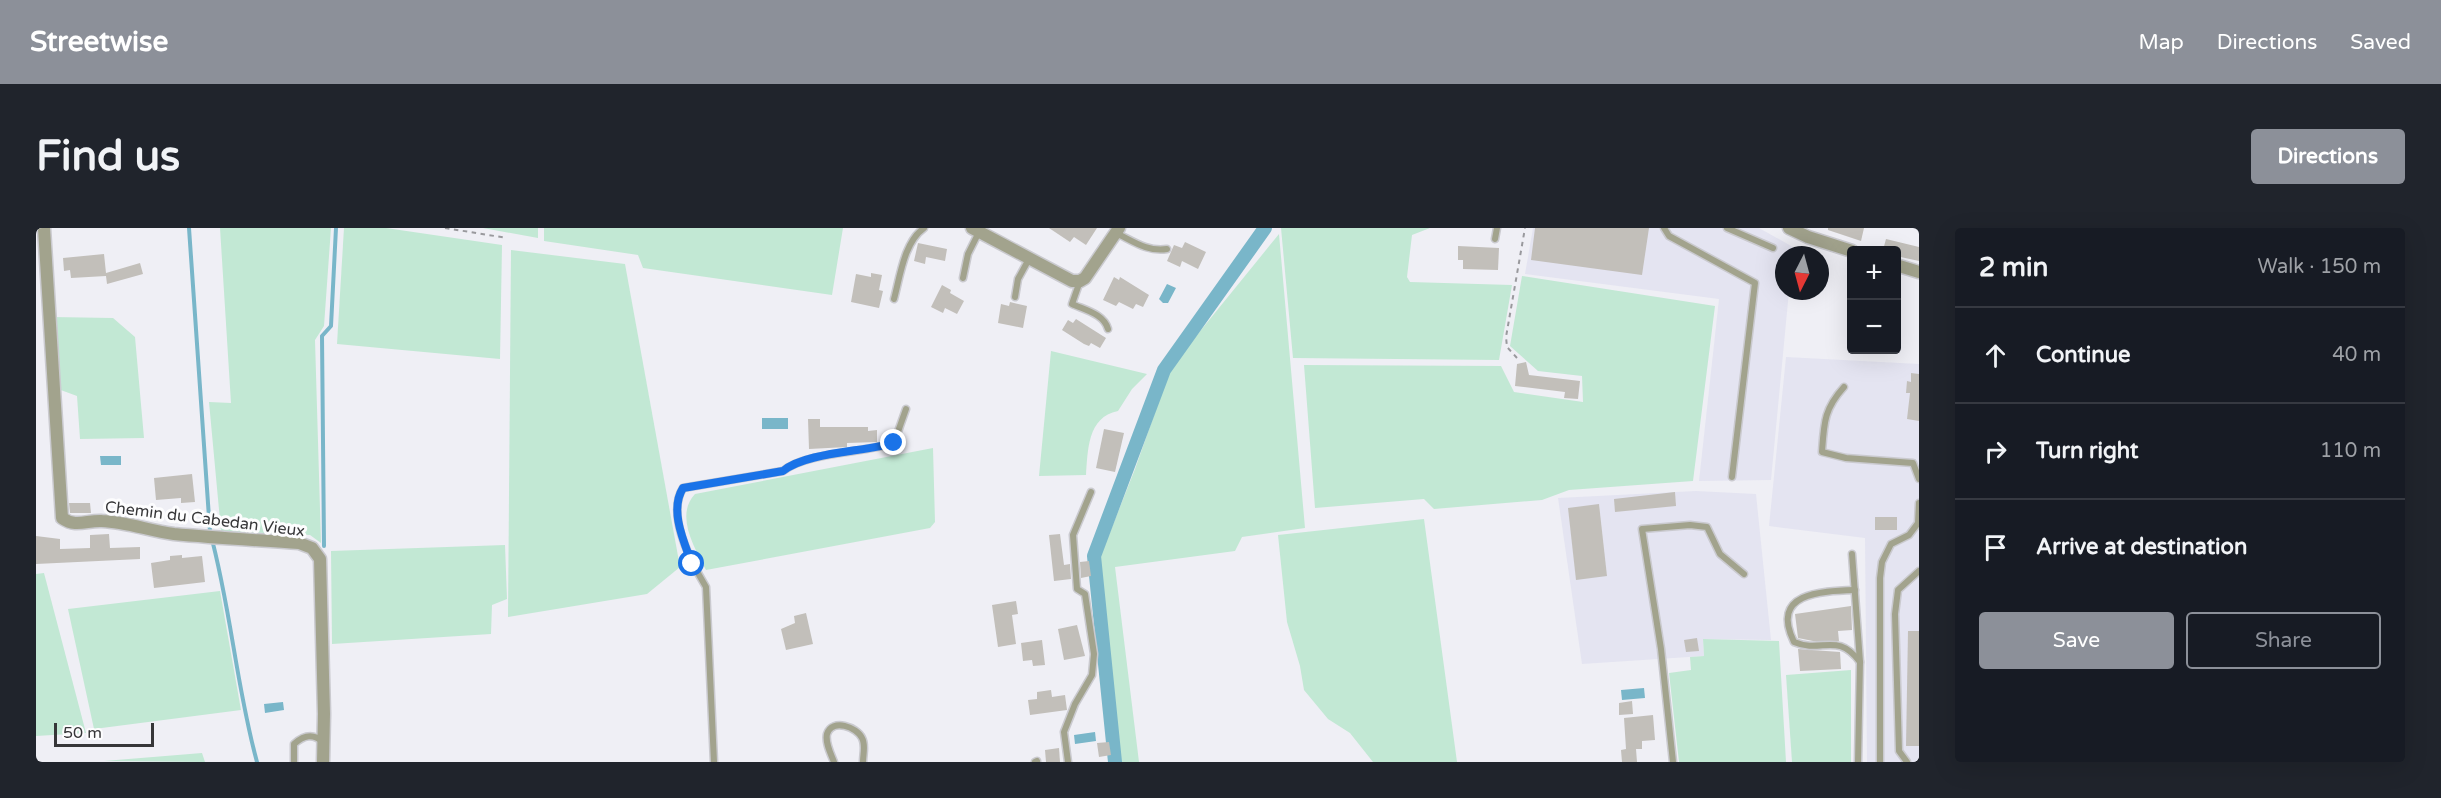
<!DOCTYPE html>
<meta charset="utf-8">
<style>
body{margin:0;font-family:"Varela Round",sans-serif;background:#20242c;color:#f1f3f6}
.controls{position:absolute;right:18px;top:18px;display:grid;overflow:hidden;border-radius:6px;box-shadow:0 6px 24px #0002}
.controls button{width:54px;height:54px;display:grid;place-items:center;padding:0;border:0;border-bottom:2px solid #363941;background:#171b24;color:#f1f3f6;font:30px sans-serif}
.compass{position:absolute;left:1739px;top:18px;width:54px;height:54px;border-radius:50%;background:#171b24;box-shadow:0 6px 24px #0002;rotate:186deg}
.scale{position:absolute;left:18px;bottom:15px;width:100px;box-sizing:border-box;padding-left:6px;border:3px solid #363638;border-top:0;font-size:16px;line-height:21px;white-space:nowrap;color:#363638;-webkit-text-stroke:4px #fdfdfe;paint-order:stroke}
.stop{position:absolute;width:18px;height:18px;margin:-14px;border:4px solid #1a73e8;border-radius:50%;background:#fff}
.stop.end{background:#1a73e8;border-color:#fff;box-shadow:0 2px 6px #0008}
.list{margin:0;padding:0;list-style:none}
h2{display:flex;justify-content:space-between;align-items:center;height:78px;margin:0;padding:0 24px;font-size:26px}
h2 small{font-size:20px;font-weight:400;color:#9ea1a6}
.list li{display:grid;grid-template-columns:39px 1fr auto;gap:18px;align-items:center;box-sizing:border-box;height:96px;padding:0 24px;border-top:2px solid #363941}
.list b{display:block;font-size:22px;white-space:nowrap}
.list em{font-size:20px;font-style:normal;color:#9ea1a6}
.actions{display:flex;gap:12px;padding:18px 24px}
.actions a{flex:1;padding:14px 0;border:2px solid #8c9099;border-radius:6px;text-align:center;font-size:21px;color:#8c9099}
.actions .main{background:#8c9099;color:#fff}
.icon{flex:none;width:33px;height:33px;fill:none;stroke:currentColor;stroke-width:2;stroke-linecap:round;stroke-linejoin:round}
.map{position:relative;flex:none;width:1883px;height:534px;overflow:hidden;border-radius:6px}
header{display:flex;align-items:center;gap:36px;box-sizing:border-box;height:84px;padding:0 30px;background:#8c9099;color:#fff}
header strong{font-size:28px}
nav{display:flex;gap:33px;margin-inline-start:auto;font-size:21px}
.intro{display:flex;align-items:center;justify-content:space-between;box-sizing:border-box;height:144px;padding:0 36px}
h1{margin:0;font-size:42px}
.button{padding:15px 27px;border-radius:6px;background:#8c9099;color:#fff;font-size:21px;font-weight:700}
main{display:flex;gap:36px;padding:0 36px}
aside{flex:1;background:#171b24;border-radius:6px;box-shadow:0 6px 24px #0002}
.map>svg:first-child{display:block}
.built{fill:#e4e4f1}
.green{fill:#c2e8d4}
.water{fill:#79b6c9}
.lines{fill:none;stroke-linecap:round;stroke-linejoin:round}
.stream{stroke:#79b6c9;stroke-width:4}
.canal{stroke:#79b6c9;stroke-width:14}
.building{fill:#c2bfba}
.lane-casing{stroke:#cacacf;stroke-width:9}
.street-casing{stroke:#cacacf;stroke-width:15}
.path{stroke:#99999d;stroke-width:2;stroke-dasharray:4.5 4.5;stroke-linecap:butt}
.lane{stroke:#a2a38d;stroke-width:6}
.street{stroke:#a2a38d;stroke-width:12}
.route{stroke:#1a73e8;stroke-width:8}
.labels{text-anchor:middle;stroke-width:6;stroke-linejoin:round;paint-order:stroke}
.street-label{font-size:16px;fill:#363638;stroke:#fdfdfe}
</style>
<header>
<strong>Streetwise</strong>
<nav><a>Map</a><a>Directions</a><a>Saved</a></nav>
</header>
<div class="intro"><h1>Find us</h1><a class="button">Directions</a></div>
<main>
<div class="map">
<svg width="1883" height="534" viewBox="0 0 1883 534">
<rect width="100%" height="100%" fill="#efeff5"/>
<g class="built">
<polygon points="1497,0 1723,0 1757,19 1756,27 1748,27 1748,63 1753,63 1735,252 1663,253 1683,71 1489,46"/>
<polygon points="1750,129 1883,136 1883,534 1831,534 1829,310 1733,298"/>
<polygon points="1660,263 1720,266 1735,412 1667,411 1668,428 1546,436 1522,270"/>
</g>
<g class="green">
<polygon points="184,0 295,0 288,98 279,112 285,315 274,307 185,303 173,174 195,175"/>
<polygon points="308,0 350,0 466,17 464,131 301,116"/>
<polygon points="447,0 502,0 502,10"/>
<polygon points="508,0 807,0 796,67 607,40 602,27 508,13"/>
<polygon points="1245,0 1394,0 1376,7 1371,49 1374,54 1476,57 1463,132 1257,130"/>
<polygon points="1243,6 1269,300 1206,309 1199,323 1079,339 1103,534 1082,534 1063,332 1099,241 1135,139"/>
<polygon points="475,22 589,36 644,339 611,366 472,389"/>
<polygon points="1486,48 1679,78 1657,253 1533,262 1506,272 1398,281 1388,271 1279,280 1268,137 1465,138 1478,164 1547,174 1546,148 1502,143 1474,118"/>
<polygon points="16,89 77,90 99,109 108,210 44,211 41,168 22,161"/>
<path d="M1015,123l96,23 -15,15 -14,22c-31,6 -30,40 -32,64l-47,1z"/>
<path d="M897,220l2,74 -5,6 -224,42c-12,-23 -31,-55 -11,-76z"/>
<polygon points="1388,291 1421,534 1337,534 1314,505 1292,491 1268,462 1264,438 1251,394 1242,307"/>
<polygon points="469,317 471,371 456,377 455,406 296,416 295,323"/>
<polygon points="8,345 50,505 0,508 0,346"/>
<polygon points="184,363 205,482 58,501 32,381"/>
<polygon points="1667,411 1743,413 1750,534 1643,534 1633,445 1655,442 1654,429 1668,428"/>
<polygon points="1815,442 1815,534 1756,534 1750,447"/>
<polygon points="166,525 169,534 68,533"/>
</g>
<g class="water">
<polygon points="1131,56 1140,60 1132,75 1127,75 1123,71"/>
<rect x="726" y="190" width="26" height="11"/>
<polygon points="64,228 85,228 85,237 65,237"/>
<polygon points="1608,460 1609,470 1586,472 1585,462"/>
<polygon points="247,474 248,482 229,485 228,476"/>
<polygon points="1059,504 1060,513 1039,516 1038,507"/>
</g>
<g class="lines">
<g class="stream">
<path d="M153,0l21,304c21,76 26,154 47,230"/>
<polyline points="288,318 286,108 295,98 300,0"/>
</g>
<polyline class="canal" points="1079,534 1058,328 1128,142 1229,0"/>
</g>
<g class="building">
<polygon points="1013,0 1061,0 1050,17 1038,9 1034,14"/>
<polygon points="1499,0 1613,0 1606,47 1495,32"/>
<polygon points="1792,0 1828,0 1825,13 1792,2"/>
<polygon points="1850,11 1883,19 1883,33 1860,28 1860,22 1847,22"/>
<polygon points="1149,14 1170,24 1162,41 1146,33 1144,39 1131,33 1138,17 1146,20"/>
<polygon points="882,15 911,21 909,33 890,29 889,36 878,33"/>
<polygon points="1422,18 1463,20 1462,42 1427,41 1427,32 1422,32"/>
<polygon points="68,26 70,45 104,35 107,46 71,56 70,48 35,50 34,42 28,43 27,30"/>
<polygon points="835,45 846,47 843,62 847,63 843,80 815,74 820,46 835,49"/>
<polygon points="1078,49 1083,52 1084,49 1113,67 1107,79 1100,76 1097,81 1083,74 1080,78 1067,72"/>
<polygon points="906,57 915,62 914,65 928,73 921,86 909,80 907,85 895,79"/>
<polygon points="974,74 991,78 987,100 962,95 965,76 973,78"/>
<polygon points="1040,91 1070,110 1064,120 1055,115 1053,118 1048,116 1026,102 1032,92 1037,95"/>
<polygon points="1490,134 1493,147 1544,153 1542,171 1528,170 1529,164 1479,158 1481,136"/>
<polygon points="1875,145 1883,146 1883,193 1871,191 1874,165 1870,165 1871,153 1875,154"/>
<polygon points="772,191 784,191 784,199 832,199 832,203 841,202 841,214 811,215 811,219 773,221"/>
<polygon points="1068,201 1088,205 1079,244 1060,240"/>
<polygon points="156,246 159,274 145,275 145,270 120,272 118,250"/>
<polygon points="1639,264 1640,278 1579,284 1578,271"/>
<polygon points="33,275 54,275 55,285 34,285"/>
<polygon points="1563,276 1571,348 1540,352 1532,280"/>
<rect x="1839" y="289" width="22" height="13"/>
<polygon points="73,306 74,320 104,319 104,331 0,336 0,308 24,311 24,321 54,320 54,307"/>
<polygon points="1024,306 1028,337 1034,336 1035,351 1018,353 1013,307"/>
<polygon points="146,327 146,330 166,328 169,354 118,360 115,335 134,332 134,328"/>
<polygon points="1053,333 1055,348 1045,350 1044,334"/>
<polygon points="980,373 982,386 976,387 980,416 962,419 956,377"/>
<polygon points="1815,378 1816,402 1802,403 1803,413 1777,413 1762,410 1759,386"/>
<polygon points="770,385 777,416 750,422 745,401 759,395 758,388"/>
<polygon points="1041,397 1049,428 1028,432 1022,401"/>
<polygon points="1872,403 1883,403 1883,518 1870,518"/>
<polygon points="1661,410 1663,423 1650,424 1648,412"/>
<polygon points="1006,412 1009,437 997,438 996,432 987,433 985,415"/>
<polygon points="1762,421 1804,424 1805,441 1764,443"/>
<polygon points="1015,462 1016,469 1029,467 1031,482 994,487 992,472 1001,471 1001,464"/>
<polygon points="1596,473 1597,486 1583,487 1583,475"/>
<polygon points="1617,487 1619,512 1606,513 1606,521 1600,521 1601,534 1586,534 1585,522 1590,521 1588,490"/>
<polygon points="1073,514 1075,527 1063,529 1061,515"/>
<polygon points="1023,520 1024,534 1010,534 1009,522"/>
</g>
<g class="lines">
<defs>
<g id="lane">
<polyline points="1628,0 1633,8 1719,55 1696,249"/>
<polyline points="1691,0 1737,20"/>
<path d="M1080,5c17,8 31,19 51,16"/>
<polyline points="1459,11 1461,0"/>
<polyline points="927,50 932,26 943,4"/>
<path d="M1044,53l-8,23c13,6 32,10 36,25"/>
<polyline points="979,69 982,51 993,31"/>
<path d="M858,71c6,-22 10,-57 30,-71"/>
<path d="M1808,159c-20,22 -20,36 -22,65l24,6 67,5 6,16"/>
<polyline points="1816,326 1824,434 1822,534"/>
<path d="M1819,362c-35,1 -85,3 -61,52 28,12 43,-11 66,20"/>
<path d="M258,534v-18c10,-9 19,-11 29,-2"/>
<path d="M678,534l-8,-175c-15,-25 -40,-72 -23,-99l100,-17c23,-19 80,-18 111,-28l12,-34"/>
<path d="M798,534c-3,-8 -9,-19 -7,-28 5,-16 30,-7 35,4 4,7 1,16 1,24"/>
<polyline points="999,534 1001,533"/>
<polyline points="1032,534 1028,504 1039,476 1056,447 1058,426 1049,366 1041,361 1037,307 1055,264"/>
<polyline points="1637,534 1625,421 1606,301 1654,297 1671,299 1684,326 1708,346"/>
<polyline points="1844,534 1844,350 1846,334 1855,316 1873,307 1882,295 1883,275"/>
<polyline points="1871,534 1863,523 1859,386 1862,362 1883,343"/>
</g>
<g id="street">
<path d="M8,0l18,290c14,10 25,2 40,3 25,1 48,10 72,13 42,4 83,6 125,9l13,5 8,11 4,155 -1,48"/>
<polyline points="936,0 1036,53 1044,53 1049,50 1083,0"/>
<polyline points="1753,0 1772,9 1816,23"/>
<polyline points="1860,37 1883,44"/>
</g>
</defs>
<use href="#lane" class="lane-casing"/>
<use href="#street" class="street-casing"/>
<g class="path">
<polyline points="409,0 471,10"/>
<polyline points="1481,130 1471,119 1470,109 1489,0"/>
</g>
<use href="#lane" class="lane"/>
<use href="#street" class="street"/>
</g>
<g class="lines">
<path class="route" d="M656,336c-8,-22 -23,-54 -9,-76l100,-17c23,-19 80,-19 111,-28"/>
</g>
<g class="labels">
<g class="street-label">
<text transform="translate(169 290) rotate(7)" y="6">Chemin du Cabedan Vieux</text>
</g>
</g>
</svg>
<div class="controls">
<button>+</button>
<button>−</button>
</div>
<svg class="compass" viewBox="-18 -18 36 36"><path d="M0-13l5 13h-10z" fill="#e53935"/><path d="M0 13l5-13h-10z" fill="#9ea1a6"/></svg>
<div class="scale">50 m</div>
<div class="stop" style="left:656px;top:336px"></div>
<div class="stop end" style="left:858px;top:215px"></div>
</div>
<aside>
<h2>2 min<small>Walk · 150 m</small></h2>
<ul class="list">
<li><svg class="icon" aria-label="ahead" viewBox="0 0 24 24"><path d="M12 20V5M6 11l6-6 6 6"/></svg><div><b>Continue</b></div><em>40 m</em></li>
<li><svg class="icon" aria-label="right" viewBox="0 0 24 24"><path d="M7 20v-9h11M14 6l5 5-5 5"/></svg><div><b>Turn right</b></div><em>110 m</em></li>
<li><svg class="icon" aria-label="arrive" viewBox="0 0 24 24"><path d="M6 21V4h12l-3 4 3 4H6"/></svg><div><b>Arrive at destination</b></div></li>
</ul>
<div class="actions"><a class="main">Save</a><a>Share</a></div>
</aside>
</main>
